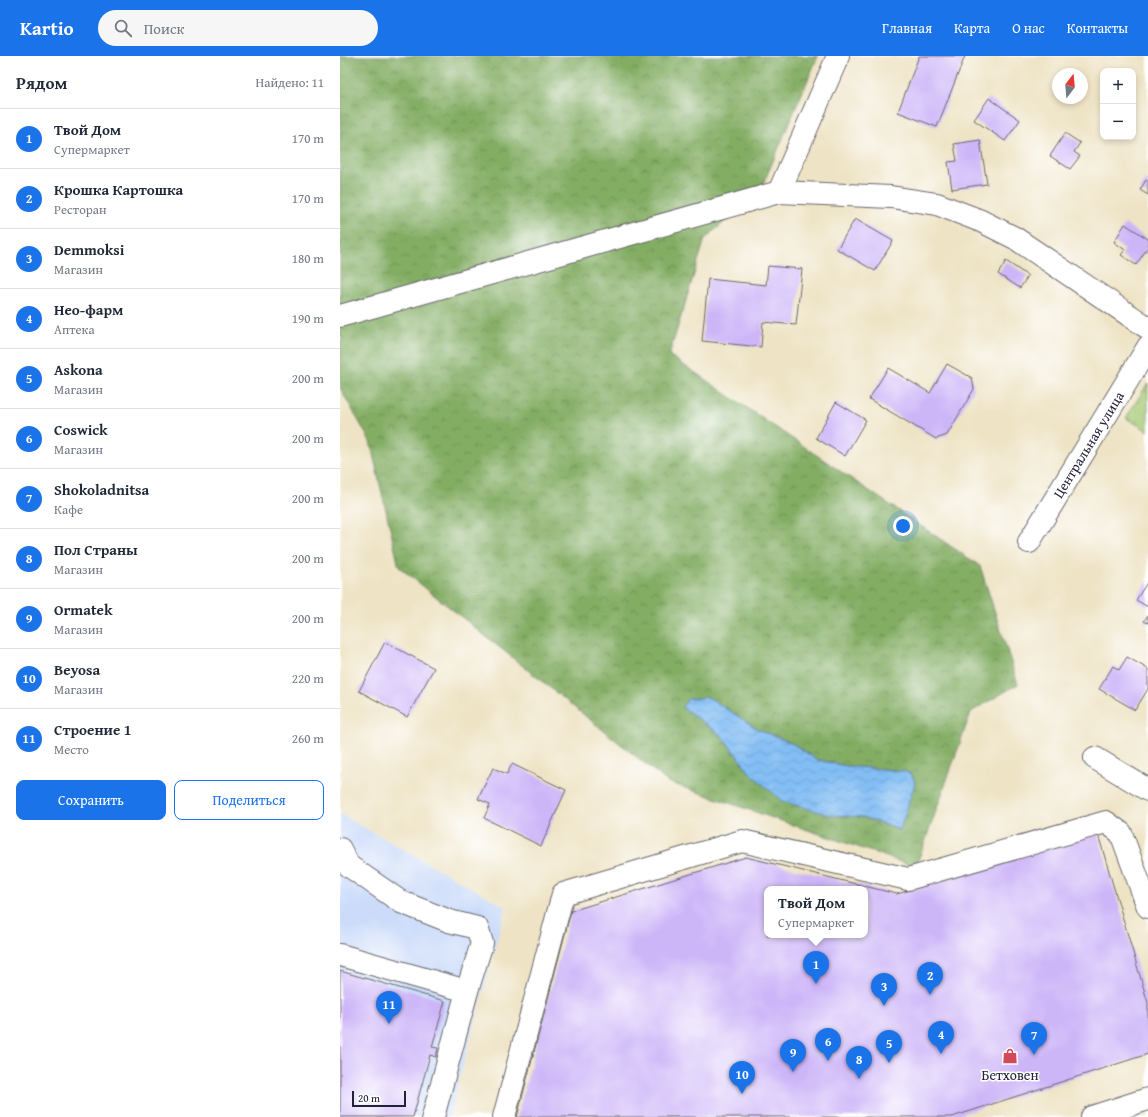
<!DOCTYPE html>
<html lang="ru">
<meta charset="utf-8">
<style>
body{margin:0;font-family:"Gentium Book Plus",serif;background:#f6f6f7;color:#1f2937}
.controls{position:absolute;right:12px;top:12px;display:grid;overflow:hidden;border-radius:8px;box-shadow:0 2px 6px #0003}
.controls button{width:36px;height:36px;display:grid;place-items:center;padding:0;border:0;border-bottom:1px solid #e0e1e3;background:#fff;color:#1f2937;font:20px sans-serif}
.compass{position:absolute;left:712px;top:12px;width:36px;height:36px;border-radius:50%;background:#fff;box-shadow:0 2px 6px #0003;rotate:16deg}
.scale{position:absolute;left:12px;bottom:10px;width:54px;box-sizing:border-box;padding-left:4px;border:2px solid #22223b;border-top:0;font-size:11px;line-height:14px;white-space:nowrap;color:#22223b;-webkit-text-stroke:3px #fff;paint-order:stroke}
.you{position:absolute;left:563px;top:470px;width:14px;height:14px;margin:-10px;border:3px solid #fff;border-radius:50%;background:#1a73e8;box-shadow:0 0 0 6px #1a73e833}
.badge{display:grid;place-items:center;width:26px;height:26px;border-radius:50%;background:#1a73e8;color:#fff;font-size:13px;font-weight:700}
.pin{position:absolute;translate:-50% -33px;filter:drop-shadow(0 1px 2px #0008)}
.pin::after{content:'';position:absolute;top:21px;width:14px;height:12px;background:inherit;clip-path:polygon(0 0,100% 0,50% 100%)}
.popup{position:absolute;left:424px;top:830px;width:104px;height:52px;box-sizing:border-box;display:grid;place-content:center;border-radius:8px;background:#fff;filter:drop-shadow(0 1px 3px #0005);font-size:13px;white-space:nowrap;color:#747a83}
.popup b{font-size:15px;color:#1f2937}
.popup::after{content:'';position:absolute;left:50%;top:100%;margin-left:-8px;border:8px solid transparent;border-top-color:#fff}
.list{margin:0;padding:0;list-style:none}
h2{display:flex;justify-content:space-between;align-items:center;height:52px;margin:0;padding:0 16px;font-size:17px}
h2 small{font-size:13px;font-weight:400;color:#747a83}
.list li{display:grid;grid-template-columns:26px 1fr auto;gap:12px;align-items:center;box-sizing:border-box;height:60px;padding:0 16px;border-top:1px solid #e0e1e3}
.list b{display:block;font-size:15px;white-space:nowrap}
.list p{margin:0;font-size:13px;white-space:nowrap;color:#747a83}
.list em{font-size:13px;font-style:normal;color:#747a83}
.actions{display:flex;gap:8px;padding:12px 16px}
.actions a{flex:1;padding:9px 0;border:1px solid #1a73e8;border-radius:8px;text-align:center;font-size:14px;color:#1a73e8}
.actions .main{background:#1a73e8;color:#fff}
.icon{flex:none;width:22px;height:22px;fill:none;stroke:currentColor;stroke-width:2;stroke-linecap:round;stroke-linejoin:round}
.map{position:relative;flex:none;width:808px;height:1061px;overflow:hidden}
header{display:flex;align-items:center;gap:24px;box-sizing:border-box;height:56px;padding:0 20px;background:#1a73e8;color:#fff}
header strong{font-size:19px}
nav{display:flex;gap:22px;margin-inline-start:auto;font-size:14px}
.search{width:280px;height:36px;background:#f6f6f7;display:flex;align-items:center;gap:10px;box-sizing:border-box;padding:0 14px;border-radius:22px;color:#747a83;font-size:15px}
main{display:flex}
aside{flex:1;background:#fff}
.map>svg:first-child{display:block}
.built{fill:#cbdbf9}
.forest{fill:url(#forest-crowns);stroke:#526850;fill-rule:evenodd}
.park{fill:url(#park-tufts);stroke:#637656}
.water{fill:url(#water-waves);stroke:#527098}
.building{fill:#cdb6f8;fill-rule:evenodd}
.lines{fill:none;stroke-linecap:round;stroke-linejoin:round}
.minor-casing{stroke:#69666b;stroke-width:24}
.minor{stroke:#fff;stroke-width:22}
.labels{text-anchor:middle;stroke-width:3;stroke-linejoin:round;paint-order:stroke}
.street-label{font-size:14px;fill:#22223b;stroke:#fff}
.poi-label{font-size:14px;fill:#22223b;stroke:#fff}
</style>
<header>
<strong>Kartio</strong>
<div class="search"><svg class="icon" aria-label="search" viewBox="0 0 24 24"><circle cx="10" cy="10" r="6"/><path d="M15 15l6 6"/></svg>Поиск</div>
<nav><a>Главная</a><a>Карта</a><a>О нас</a><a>Контакты</a></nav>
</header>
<main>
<aside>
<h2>Рядом<small>Найдено: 11</small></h2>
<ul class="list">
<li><span class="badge">1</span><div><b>Твой Дом</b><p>Супермаркет</p></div><em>170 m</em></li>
<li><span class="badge">2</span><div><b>Крошка Картошка</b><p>Ресторан</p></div><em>170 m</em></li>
<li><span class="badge">3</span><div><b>Demmoksi</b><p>Магазин</p></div><em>180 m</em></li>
<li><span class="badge">4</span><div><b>Нео-фарм</b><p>Аптека</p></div><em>190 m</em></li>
<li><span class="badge">5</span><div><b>Askona</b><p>Магазин</p></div><em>200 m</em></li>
<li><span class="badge">6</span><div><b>Coswick</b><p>Магазин</p></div><em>200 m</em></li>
<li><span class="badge">7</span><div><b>Shokoladnitsa</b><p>Кафе</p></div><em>200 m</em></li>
<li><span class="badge">8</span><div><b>Пол Страны</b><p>Магазин</p></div><em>200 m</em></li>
<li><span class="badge">9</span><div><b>Ormatek</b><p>Магазин</p></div><em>200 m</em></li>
<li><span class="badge">10</span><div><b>Beyosa</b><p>Магазин</p></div><em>220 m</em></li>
<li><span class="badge">11</span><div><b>Строение 1</b><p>Место</p></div><em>260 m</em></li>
</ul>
<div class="actions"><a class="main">Сохранить</a><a>Поделиться</a></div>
</aside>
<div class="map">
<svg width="808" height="1061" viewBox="0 0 808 1061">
<defs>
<pattern id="forest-crowns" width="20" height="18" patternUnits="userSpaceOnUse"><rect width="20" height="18" fill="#83ad64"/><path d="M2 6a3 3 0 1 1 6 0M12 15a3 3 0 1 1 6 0" fill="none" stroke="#6b8c54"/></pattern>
<pattern id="park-tufts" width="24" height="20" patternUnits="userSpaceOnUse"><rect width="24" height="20" fill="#a4c972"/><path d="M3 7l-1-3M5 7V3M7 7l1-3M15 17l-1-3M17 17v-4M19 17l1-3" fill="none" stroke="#8dac64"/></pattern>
<pattern id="water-waves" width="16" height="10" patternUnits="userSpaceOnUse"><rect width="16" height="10" fill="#82bdf4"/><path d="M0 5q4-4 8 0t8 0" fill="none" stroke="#70a2d2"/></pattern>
</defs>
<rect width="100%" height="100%" fill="#fff"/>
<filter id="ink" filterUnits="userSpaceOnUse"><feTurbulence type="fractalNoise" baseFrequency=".025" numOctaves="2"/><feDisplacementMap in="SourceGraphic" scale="8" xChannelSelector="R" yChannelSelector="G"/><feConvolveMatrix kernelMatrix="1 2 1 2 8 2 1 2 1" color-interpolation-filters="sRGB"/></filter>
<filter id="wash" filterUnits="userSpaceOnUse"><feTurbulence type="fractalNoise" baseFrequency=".012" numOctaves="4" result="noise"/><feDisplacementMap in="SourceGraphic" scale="16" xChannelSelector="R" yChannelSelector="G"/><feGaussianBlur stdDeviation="0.9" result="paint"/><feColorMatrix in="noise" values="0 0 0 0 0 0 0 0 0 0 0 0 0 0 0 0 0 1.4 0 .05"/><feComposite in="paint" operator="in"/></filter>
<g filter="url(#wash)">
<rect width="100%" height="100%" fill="#eee3c4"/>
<polygon class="built" points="0,758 166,851 109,1061 0,1061"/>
<path class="forest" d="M0,0h478l-57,133 -56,50 -36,116 311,211 38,118 -47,28 -55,155 -248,-85 -269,-215 -29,-126 -30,-53v-47l3,-3 -3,-3zM368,642l50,31 35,15 25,16 28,6 58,5 8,4 3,8 -16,47 -36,-13 -33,-2 -79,-41 -29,-38z"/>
<polygon class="park" points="808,327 808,375 786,362"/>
<polygon class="water" points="368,641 418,673 453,688 478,704 506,710 564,715 572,719 575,727 560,774 523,761 490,759 442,745 411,718 382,680 342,651 348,643"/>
<g id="blocks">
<g class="building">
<polygon points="579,0 625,0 597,71 558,56"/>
<polygon points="649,42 680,64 665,85 634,64"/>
<polygon points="725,77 740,87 734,96 740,100 730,113 710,100"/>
<polygon points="640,84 647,128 612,133 608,106 617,105 614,88"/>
<polygon points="806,124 808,125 808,139 800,134"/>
<polygon points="515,163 553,185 535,215 497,193"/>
<polygon points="785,168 808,183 808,191 796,209 781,199 785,194 774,186"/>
<polygon points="666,205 688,220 680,232 658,218"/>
<polygon points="428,210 462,213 456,269 423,266 421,291 362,285 368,223 426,229"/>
<polygon points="607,308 632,322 634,333 607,379 596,383 529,343 548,312 590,337"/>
<polygon points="496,346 526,364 505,400 476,382"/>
<polygon points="808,525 808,551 796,544"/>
<polygon points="808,559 808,567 804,565"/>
<polygon points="45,586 94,612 67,661 19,635"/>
<polygon points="787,601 808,613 808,633 795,654 759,633 773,610 779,614"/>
<polygon points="172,708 226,734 201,790 144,762 150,748 138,743 153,712 167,718"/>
<path d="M758,778l50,169v51l-196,63h-435l54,-206 175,-54 151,37zM427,833h98v46h-98z"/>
<polygon points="0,915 105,945 92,991 98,992 96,1001 90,999 73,1061 0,1061"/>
</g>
</g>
</g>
<g filter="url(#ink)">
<use href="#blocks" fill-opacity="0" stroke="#69666b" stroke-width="1"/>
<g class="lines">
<defs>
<g id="minor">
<polyline points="439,136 498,0"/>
<polyline points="0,260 439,136 551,141 597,148 641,165 675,182 808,272"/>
<path id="s1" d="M689,486l119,-195"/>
<polyline points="755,702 808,734"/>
<polyline points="0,793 9,810 61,846 109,865 137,872 142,887 127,935"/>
<polyline points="0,899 127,935 93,1061"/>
<polyline points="164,1061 223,838 402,785 568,823 766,766 781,777 808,851"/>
<polyline points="752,1061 808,1043"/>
</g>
</defs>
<use href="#minor" class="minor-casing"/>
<use href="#minor" class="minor"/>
</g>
</g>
<defs>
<symbol id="shop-bare" viewBox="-9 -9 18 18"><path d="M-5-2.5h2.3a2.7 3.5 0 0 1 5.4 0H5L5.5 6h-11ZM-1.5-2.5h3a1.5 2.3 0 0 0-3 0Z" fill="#d1495b" stroke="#fff" stroke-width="2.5" paint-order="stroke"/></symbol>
</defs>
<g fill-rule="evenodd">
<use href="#shop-bare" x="659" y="989" width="22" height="22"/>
</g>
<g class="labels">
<g class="street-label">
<text dy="5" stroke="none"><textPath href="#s1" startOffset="114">Центральная улица</textPath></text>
</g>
<g class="poi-label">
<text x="670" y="1024">Бетховен</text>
</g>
</g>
</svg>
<div class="controls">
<button>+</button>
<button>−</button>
</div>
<svg class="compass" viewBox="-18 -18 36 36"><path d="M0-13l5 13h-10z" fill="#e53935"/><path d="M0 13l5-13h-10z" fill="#747a83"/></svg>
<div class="scale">20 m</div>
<div class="you"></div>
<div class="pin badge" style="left:476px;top:928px">1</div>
<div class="popup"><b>Твой Дом</b>Супермаркет</div>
<div class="pin badge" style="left:590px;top:939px">2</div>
<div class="pin badge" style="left:544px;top:950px">3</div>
<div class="pin badge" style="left:601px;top:998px">4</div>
<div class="pin badge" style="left:549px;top:1007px">5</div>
<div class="pin badge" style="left:488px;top:1005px">6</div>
<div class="pin badge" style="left:694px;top:999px">7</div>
<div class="pin badge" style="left:519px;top:1023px">8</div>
<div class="pin badge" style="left:453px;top:1016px">9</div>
<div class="pin badge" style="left:402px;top:1038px">10</div>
<div class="pin badge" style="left:49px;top:968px">11</div>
</div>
</main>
